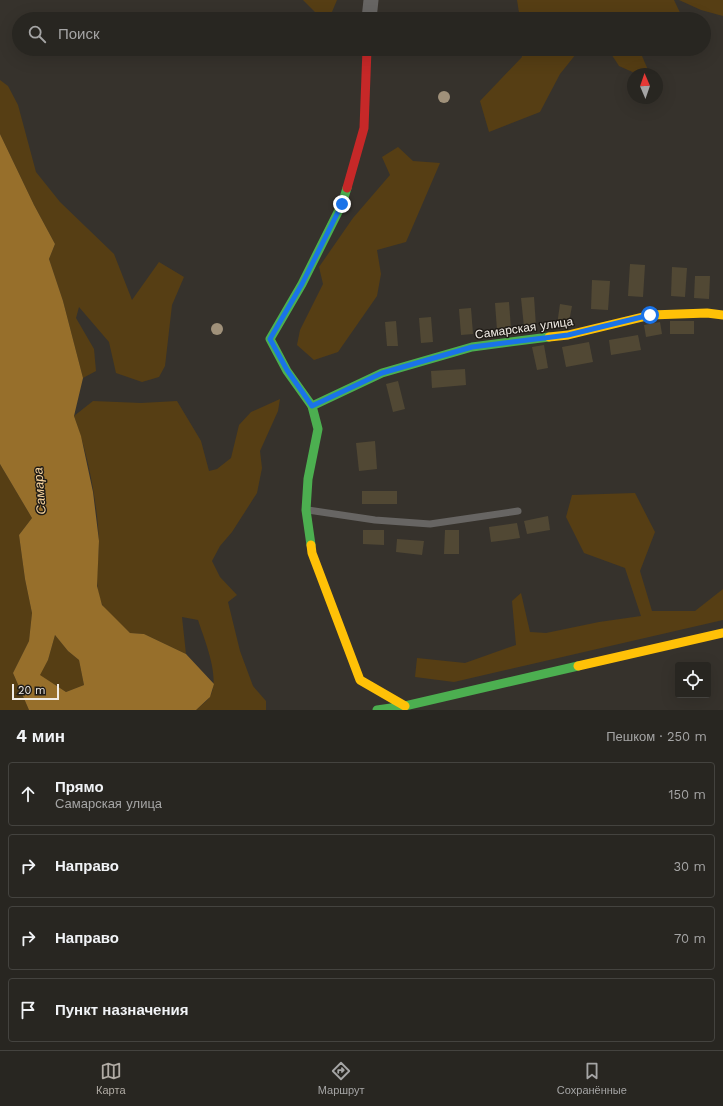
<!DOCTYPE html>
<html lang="ru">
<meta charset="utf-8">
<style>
body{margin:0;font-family:"Work Sans",sans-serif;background:#302e2a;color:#f1f3f6}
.controls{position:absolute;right:12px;bottom:12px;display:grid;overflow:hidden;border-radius:4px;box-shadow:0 4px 16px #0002}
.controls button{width:36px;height:36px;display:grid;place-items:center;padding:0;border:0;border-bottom:1px solid #44433f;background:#282621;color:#f1f3f6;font:20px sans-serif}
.compass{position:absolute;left:627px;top:68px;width:36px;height:36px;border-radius:50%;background:#282621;box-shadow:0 4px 16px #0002;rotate:358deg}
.scale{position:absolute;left:12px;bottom:10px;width:47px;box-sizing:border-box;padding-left:4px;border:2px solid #f1ece5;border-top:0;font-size:11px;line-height:14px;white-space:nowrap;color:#f1ece5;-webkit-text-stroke:3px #1f1b16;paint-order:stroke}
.stop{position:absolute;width:12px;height:12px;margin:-9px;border:3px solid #1a73e8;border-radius:50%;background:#fff}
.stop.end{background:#1a73e8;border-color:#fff;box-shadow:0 1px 4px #0008}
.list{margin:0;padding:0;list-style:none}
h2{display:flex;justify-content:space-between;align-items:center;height:52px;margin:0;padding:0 16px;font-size:17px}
h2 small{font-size:13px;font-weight:400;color:#a5a5a5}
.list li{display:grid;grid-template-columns:26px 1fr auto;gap:12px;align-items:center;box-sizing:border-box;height:64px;margin:0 8px 8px;padding:0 8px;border:1px solid #44433f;border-radius:4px}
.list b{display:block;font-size:15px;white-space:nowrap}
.list p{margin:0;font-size:13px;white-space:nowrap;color:#a5a5a5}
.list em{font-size:13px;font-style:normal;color:#a5a5a5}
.icon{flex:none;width:22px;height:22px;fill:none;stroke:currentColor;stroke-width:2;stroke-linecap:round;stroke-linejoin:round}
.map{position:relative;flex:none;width:723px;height:710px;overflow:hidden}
.search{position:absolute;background:#282621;box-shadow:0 4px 16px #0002;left:12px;right:12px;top:12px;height:44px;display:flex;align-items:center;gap:10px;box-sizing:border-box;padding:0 14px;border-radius:22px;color:#a5a5a5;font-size:15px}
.sheet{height:340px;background:#282621}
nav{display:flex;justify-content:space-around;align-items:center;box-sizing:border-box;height:56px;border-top:1px solid #44433f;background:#282621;font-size:11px;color:#a5a5a5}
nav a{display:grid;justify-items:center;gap:2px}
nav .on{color:#b0aba4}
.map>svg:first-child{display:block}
.green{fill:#563e14}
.water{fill:#976f2b;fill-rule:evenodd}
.building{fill:#514834}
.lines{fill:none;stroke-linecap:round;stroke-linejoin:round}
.lane{stroke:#676563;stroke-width:7}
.street{stroke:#676563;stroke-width:15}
.fast{stroke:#4caf50;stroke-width:9}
.slow{stroke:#ffc107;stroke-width:9}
.jam{stroke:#c62828;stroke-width:9}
.tree{fill:#a0917a}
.route{stroke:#1a73e8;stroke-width:5}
.labels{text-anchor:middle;stroke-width:3;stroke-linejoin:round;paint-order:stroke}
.street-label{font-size:12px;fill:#f1ece5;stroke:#1f1b16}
.water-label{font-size:13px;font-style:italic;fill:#fad69f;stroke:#1f1b16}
</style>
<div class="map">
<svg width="723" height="710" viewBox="0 0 723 710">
<rect width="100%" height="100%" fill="#36322c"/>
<g class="green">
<polygon points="303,0 337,0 329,19 322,19"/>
<polygon points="517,0 674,0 683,19 520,19"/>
<polygon points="679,0 723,0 723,16 701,10"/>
<polygon points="521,49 580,49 560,74 540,112 489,132 480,101 522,57"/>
<polygon points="608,49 639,49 648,70 642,74 637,74 619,66"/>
<polygon points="0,80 8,86 18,105 36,172 60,202 114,254 132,300 159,262 184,277 172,305 165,366 159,377 142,382 116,373 109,342 79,307 76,318 94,349 96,371 83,378 63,301 49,259 55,244 34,205 0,134"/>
<polygon points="398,147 413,161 440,163 406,242 377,250 381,274 377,296 338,352 314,360 297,345 300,330 323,284 319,267 353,218 390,175 382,157"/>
<path d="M280,399l-2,12 -18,40 2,17 -5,25 -25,39 -12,14 -8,15 8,16 17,18 -9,7 12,49 13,35 13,15v9h-70c4,-4 10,-8 13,-12 13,-18 -5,-59 -11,-78l-16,-3 4,37 -42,-20 -14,-1c-7,-7 -25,-22 -28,-29 -9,-19 -3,-42 -3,-63 -2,-41 -11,-87 -25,-125l19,-15 48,2 36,-2 24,40 8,30 8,-2 14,-11 8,-33 12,-13z"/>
<polygon points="0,464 32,518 19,535 25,579 32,613 29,641 13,673 29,710 0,710"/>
<polygon points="635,493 655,532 640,571 652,611 695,611 723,589 723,620 454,682 415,677 417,658 465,663 516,645 512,601 521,593 530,632 546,633 599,622 641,616 625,568 584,553 566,517 572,495"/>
<polygon points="55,635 68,651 79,660 84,685 66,692 39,675 48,660"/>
</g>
<path class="water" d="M0,134l34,71 21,39 -6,15 14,42 20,77 -9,38 7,20 12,56 6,49 -2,45 5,19 28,28 14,1 42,20 28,30 -4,13 -14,13h-167l-16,-37 16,-32 3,-28 -7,-34 -6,-44 13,-17 -32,-54zM55,635l13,16 11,9 5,25 -18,7 -26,-17 8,-15z"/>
<g class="building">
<polygon points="630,264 645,265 643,297 628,296"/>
<polygon points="672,267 687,268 685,297 671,296"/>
<polygon points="695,276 710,276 709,299 694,298"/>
<polygon points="592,280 610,281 608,310 591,309"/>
<polygon points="534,297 536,326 524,327 521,298"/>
<polygon points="509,302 511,329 497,330 495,303"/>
<polygon points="560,304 572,306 568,327 557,325"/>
<polygon points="471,308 473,334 461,335 459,309"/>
<polygon points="431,317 433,342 421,343 419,318"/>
<polygon points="396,321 398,346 387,346 385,322"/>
<rect x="670" y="321" width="24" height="13"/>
<polygon points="660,322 662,334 646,337 644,325"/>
<polygon points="638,335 641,350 611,355 609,340"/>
<polygon points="589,342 593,362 566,367 562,347"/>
<polygon points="544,345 548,368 537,370 532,347"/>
<polygon points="465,369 466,385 432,388 431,371"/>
<polygon points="398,381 405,409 393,412 386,384"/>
<polygon points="375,441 377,469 359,471 356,443"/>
<rect x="362" y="491" width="35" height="13"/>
<polygon points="548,516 550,530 527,534 524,521"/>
<polygon points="517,523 520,538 491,542 489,527"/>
<polygon points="363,530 384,530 384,545 363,544"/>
<polygon points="445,530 459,530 459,554 444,554"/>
<polygon points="397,539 424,541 422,555 396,552"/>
</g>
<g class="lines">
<polyline class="lane" points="308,510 375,520 430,524 518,511"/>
<polyline class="street" points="369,19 371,0"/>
<g class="fast">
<polyline points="312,406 382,373 472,347 549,337"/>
<polyline points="311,545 306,510 308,479 318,429 312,406 287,371 270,339 302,284 342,204 347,188"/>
<polyline points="377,710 405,706 578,666"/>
</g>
<g class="slow">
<polyline points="549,337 568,335 651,315 707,313 723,315"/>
<polyline points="311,545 312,553 360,680 405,706"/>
<polyline points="578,666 723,633"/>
</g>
<polyline class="jam" points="347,188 364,128 367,49"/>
</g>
<g class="tree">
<circle cx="444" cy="97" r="6"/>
<circle cx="217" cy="329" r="6"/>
</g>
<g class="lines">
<polyline class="route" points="342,204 302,284 270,339 287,370 312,406 382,373 472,347 568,335 650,315"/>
</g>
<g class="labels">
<g class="street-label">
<text transform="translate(524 328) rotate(-8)" y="4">Самарская улица</text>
</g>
<g class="water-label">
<text transform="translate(39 491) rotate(-94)" y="5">Самара</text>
</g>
</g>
</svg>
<div class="controls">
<button><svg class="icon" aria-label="locate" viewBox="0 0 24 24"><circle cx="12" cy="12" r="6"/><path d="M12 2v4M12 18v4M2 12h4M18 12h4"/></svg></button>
</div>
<svg class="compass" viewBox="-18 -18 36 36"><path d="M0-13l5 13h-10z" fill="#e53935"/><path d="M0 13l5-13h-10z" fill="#a5a5a5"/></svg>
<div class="scale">20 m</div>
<div class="stop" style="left:650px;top:315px"></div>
<div class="stop end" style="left:342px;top:204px"></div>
<div class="search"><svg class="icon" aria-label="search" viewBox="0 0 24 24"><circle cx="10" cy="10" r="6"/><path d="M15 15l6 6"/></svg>Поиск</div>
</div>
<section class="sheet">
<h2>4 мин<small>Пешком · 250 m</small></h2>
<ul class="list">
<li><svg class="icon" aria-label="ahead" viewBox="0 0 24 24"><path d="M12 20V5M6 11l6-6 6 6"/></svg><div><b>Прямо</b><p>Самарская улица</p></div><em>150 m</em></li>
<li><svg class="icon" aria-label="right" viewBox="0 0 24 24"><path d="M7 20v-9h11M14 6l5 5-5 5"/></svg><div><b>Направо</b></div><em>30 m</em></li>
<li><svg class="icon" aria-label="right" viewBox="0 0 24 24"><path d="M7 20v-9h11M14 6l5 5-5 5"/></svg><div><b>Направо</b></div><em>70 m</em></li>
<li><svg class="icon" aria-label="arrive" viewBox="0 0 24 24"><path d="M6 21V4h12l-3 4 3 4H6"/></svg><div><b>Пункт назначения</b></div></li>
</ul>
</section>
<nav>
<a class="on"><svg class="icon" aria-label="map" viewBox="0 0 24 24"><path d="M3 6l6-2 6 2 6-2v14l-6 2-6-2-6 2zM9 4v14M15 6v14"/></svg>Карта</a>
<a><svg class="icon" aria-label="directions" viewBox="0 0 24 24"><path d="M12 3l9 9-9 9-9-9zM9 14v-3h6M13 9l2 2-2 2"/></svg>Маршрут</a>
<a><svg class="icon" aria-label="saved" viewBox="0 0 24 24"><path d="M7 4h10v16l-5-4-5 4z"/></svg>Сохранённые</a>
</nav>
